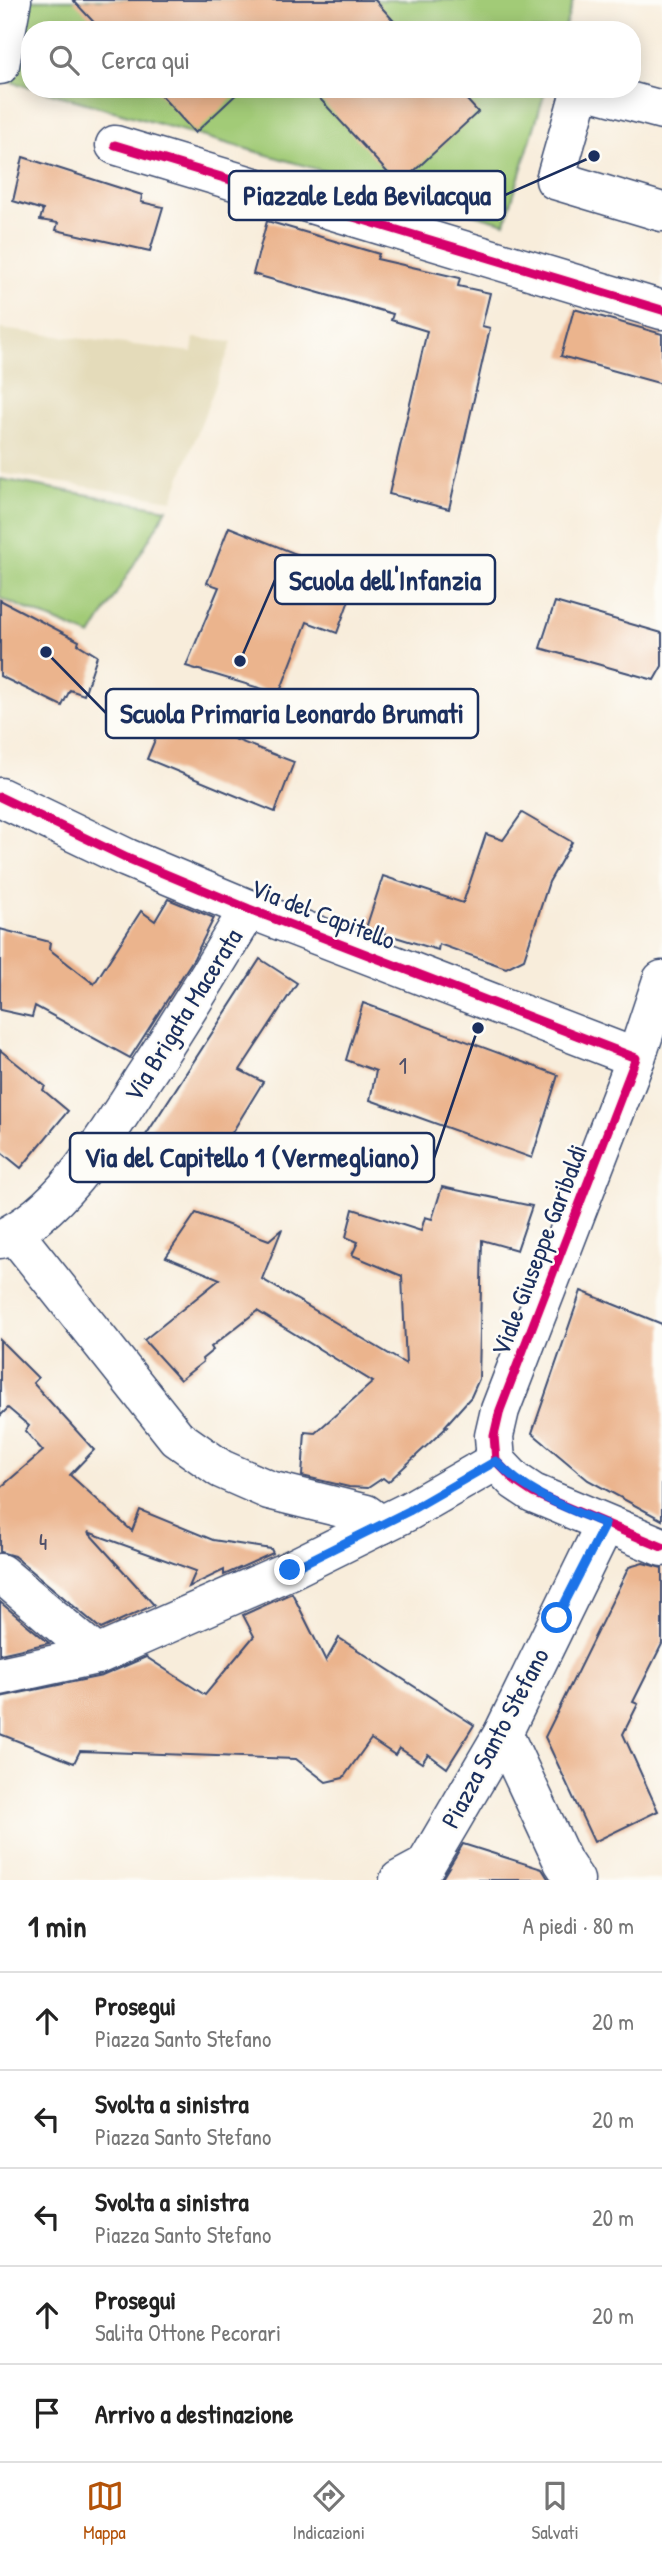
<!DOCTYPE html>
<html lang="it">
<meta charset="utf-8">
<style>
body{margin:0;font-family:"Patrick Hand",sans-serif;background:#f6f6f6;color:#222}
.stop{position:absolute;width:21px;height:21px;margin:-16px;border:5px solid #1a73e8;border-radius:50%;background:#fff}
.stop.end{background:#1a73e8;border-color:#fff;box-shadow:0 2px 7px #0008}
.list{margin:0;padding:0;list-style:none}
h2{display:flex;justify-content:space-between;align-items:center;height:91px;margin:0;padding:0 28px;font-size:30px}
h2 small{font-size:23px;font-weight:400;color:#767676}
.list li{display:grid;grid-template-columns:46px 1fr auto;gap:21px;align-items:center;box-sizing:border-box;height:98px;padding:0 28px;border-top:2px solid #e0e0e0}
.list b{display:block;font-size:26px;white-space:nowrap}
.list p{margin:0;font-size:23px;white-space:nowrap;color:#767676}
.list em{font-size:23px;font-style:normal;color:#767676}
.icon{flex:none;width:38px;height:38px;fill:none;stroke:currentColor;stroke-width:2;stroke-linecap:round;stroke-linejoin:round}
.map{position:relative;flex:none;width:662px;height:1880px;overflow:hidden}
.search{position:absolute;background:#fff;box-shadow:0 4px 18px #0003;left:21px;right:21px;top:21px;height:77px;display:flex;align-items:center;gap:18px;box-sizing:border-box;padding:0 24px;border-radius:28px;color:#767676;font-size:26px}
.sheet{height:581px;background:#fff}
nav{display:flex;justify-content:space-around;align-items:center;box-sizing:border-box;height:98px;border-top:2px solid #e0e0e0;background:#fff;font-size:19px;color:#767676}
nav a{display:grid;justify-items:center;gap:4px}
nav .on{color:#b45309}
.map>svg:first-child{display:block}
.built{fill:#e4dbba}
.green{fill:#a2cb77;stroke:#5e7d6a;stroke-width:2}
.building{fill:#ebb48d}
.lines{fill:none;stroke-linecap:round;stroke-linejoin:round}
.minor-casing{stroke:#3c4c71;stroke-width:41}
.minor{stroke:#fff;stroke-width:38}
.cycleway-casing{stroke:#fdfcf7;stroke-width:13}
.cycleway{stroke:#d6006c;stroke-width:9}
.route{stroke:#1a73e8;stroke-width:9}
.labels{text-anchor:middle;stroke-width:5;stroke-linejoin:round;paint-order:stroke}
.number-label{font-size:23px;fill:#4f506a}
.street-label{font-size:26px;fill:#1b2f5e;stroke:#fdfcf7}
.leader{fill:none;stroke:#1b2f5e;stroke-width:2.5}
.callout-dot{fill:#1b2f5e;stroke:#fdfcf7;stroke-width:2.5}
.callout{fill:#fdfcf7;stroke:#1b2f5e;stroke-width:2.5}
.callout-label{font-size:28px;text-anchor:middle;font-weight:bold;fill:#1b2f5e}
</style>
<div class="map">
<svg width="662" height="1880" viewBox="0 0 662 1880">
<rect width="100%" height="100%" fill="#fdfcf7"/>
<filter id="ink" filterUnits="userSpaceOnUse"><feTurbulence type="fractalNoise" baseFrequency=".0143" numOctaves="2"/><feDisplacementMap in="SourceGraphic" scale="14" xChannelSelector="R" yChannelSelector="G"/><feConvolveMatrix kernelMatrix="1 2 1 2 8 2 1 2 1" color-interpolation-filters="sRGB"/></filter>
<filter id="wash" filterUnits="userSpaceOnUse"><feTurbulence type="fractalNoise" baseFrequency=".00686" numOctaves="4" result="noise"/><feDisplacementMap in="SourceGraphic" scale="28" xChannelSelector="R" yChannelSelector="G"/><feGaussianBlur stdDeviation="1.57" result="paint"/><feColorMatrix in="noise" values="0 0 0 0 0 0 0 0 0 0 0 0 0 0 0 0 0 1.4 0 .05"/><feComposite in="paint" operator="in"/></filter>
<g filter="url(#wash)">
<rect width="100%" height="100%" fill="#f8eddb"/>
<polygon class="built" points="0,329 192,352 194,338 232,342 172,500 0,473"/>
<g class="green">
<polygon points="17,0 570,0 573,1 564,30 30,30 30,87 3,80"/>
<polygon points="37,89 546,89 505,223"/>
<polygon points="0,479 167,509 91,636 0,598"/>
</g>
<g id="blocks">
<g class="building">
<polygon points="73,0 375,0 402,30 101,30"/>
<polygon points="155,89 242,89 195,133"/>
<polygon points="311,89 457,89 478,112 399,185"/>
<polygon points="23,157 142,195 141,202 163,207 150,251 56,230 58,223 40,220 43,210 13,201"/>
<polygon points="267,221 379,254 377,259 460,278 458,286 490,293 482,326 490,328 449,509 389,494 427,331 391,320 393,314 253,274"/>
<polygon points="574,309 662,334 662,384 561,356"/>
<polygon points="229,527 299,555 294,574 352,592 337,633 307,622 279,694 186,666 219,587 207,583"/>
<polygon points="0,600 79,641 78,644 97,656 84,695 70,690 62,706 0,676"/>
<polygon points="555,602 662,633 662,666 654,680 540,648"/>
<polygon points="166,713 294,762 275,812 147,759"/>
<polygon points="522,813 572,842 549,882 524,959 506,968 439,944 438,950 366,928 383,876 463,903 486,834 503,840"/>
<polygon points="168,899 214,918 194,958 130,1058 35,1006 32,1017 0,1010 0,929 50,942 49,949 94,984 141,911 155,921"/>
<polygon points="260,959 297,983 240,1070 263,1082 208,1172 146,1135"/>
<polygon points="363,1003 558,1075 532,1158 370,1100 376,1071 346,1060"/>
<polygon points="0,1050 45,1086 43,1090 68,1111 21,1168 0,1151"/>
<polygon points="442,1187 532,1206 517,1250 482,1240 479,1379 471,1397 445,1426 447,1427 388,1482 383,1478 368,1488 349,1487 302,1476 305,1432 315,1433 373,1382 257,1311 211,1347 213,1350 202,1359 203,1362 180,1380 144,1340 220,1279 166,1257 196,1213 269,1240 282,1229 262,1279 406,1364 402,1276 352,1255 358,1242 346,1237 353,1209 421,1231 425,1217 432,1219"/>
<polygon points="581,1291 662,1324 662,1520 588,1480 532,1433"/>
<polygon points="0,1340 38,1378 33,1383 94,1450 70,1475 132,1531 140,1510 213,1540 271,1549 273,1553 224,1575 224,1570 189,1587 196,1571 88,1532 154,1605 101,1629 14,1556 0,1552 0,1488 43,1451 25,1431 29,1426 8,1408 0,1416"/>
<polygon points="643,1563 662,1568 662,1644 633,1702 638,1704 623,1734 658,1811 594,1842 545,1737 629,1567"/>
<polygon points="292,1593 326,1661 339,1638 474,1725 447,1768 428,1754 422,1763 399,1748 395,1755 371,1739 343,1778 326,1782 296,1759 80,1751 74,1763 0,1734 0,1697 102,1676 146,1657 205,1695 254,1636 243,1615"/>
<polygon points="0,1602 49,1643 0,1654"/>
<polygon points="463,1844 542,1869 549,1880 441,1880"/>
</g>
</g>
</g>
<g filter="url(#ink)">
<use href="#blocks" fill-opacity="0" stroke="#3c4c71" stroke-width="2"/>
<g class="lines">
<defs>
<g id="minor">
<polyline points="0,65 12,0"/>
<polyline points="581,89 555,180 662,212"/>
<polyline points="584,89 662,110"/>
<polyline points="115,145 662,310"/>
<polyline points="0,797 127,858 249,909 636,1058"/>
<polyline points="14,1233 177,1438 221,1469 269,1490 366,1514 381,1525"/>
<path d="M0,1239c63,-27 108,-106 144,-162 37,-55 71,-112 105,-168"/>
<polyline points="496,1461 494,1436 500,1410 636,1058 662,980"/>
<polyline points="496,1461 515,1481 533,1493 662,1547"/>
<polyline points="0,1573 97,1655"/>
<polyline points="0,1676 97,1655 290,1570 409,1511 496,1461"/>
<polyline points="503,1733 563,1862 575,1880"/>
<polyline points="399,1880 425,1866 503,1733 605,1524"/>
</g>
</defs>
<use href="#minor" class="minor-casing"/>
<use href="#minor" class="minor"/>
<defs>
<g id="cycleway">
<polyline points="115,145 662,310"/>
<polyline points="0,797 127,858 249,909 636,1058 500,1410 494,1436 496,1461 515,1481 533,1493 662,1547"/>
</g>
</defs>
<use href="#cycleway" class="cycleway-casing"/>
<use href="#cycleway" class="cycleway"/>
</g>
</g>
<g class="lines" filter="url(#ink)">
<path class="route" d="M290,1570l119,-59 87,-50c31,33 69,46 109,63l-48,94"/>
</g>
<g class="labels">
<g class="number-label">
<text x="403" y="1074">1</text>
<text x="43" y="1550">4</text>
</g>
<g class="street-label">
<text transform="translate(323 914) rotate(21)" y="9">Via del Capitello</text>
<text transform="translate(183 1015) rotate(-58)" y="9">Via Brigata Macerata</text>
<text transform="translate(539 1250) rotate(-69)" y="9">Viale Giuseppe Garibaldi</text>
<text transform="translate(495 1738) rotate(-62)" y="9">Piazza Santo Stefano</text>
</g>
</g>
<path class="leader" d="M594 156L505 195M240 661L275 580M46 652L106 713M478 1028L434 1158"/>
<g class="callout-dot">
<circle cx="594" cy="156" r="7"/>
<circle cx="240" cy="661" r="7"/>
<circle cx="46" cy="652" r="7"/>
<circle cx="478" cy="1028" r="7"/>
</g>
<g class="callout">
<rect x="229" y="171" width="276" height="49" rx="7"/>
<rect x="275" y="555" width="220" height="49" rx="7"/>
<rect x="106" y="689" width="372" height="49" rx="7"/>
<rect x="70" y="1133" width="364" height="49" rx="7"/>
</g>
<g class="callout-label">
<text x="367" y="205">Piazzale Leda Bevilacqua</text>
<text x="385" y="590">Scuola dell'Infanzia</text>
<text x="292" y="723">Scuola Primaria Leonardo Brumati</text>
<text x="252" y="1167">Via del Capitello 1 (Vermegliano)</text>
</g>
</svg>
<div class="stop" style="left:557px;top:1618px"></div>
<div class="stop end" style="left:290px;top:1570px"></div>
<div class="search"><svg class="icon" aria-label="search" viewBox="0 0 24 24"><circle cx="10" cy="10" r="6"/><path d="M15 15l6 6"/></svg>Cerca qui</div>
</div>
<section class="sheet">
<h2>1 min<small>A piedi · 80 m</small></h2>
<ul class="list">
<li><svg class="icon" aria-label="ahead" viewBox="0 0 24 24"><path d="M12 20V5M6 11l6-6 6 6"/></svg><div><b>Prosegui</b><p>Piazza Santo Stefano</p></div><em>20 m</em></li>
<li><svg class="icon" aria-label="left" viewBox="0 0 24 24"><path d="M17 20v-9H6M10 6l-5 5 5 5"/></svg><div><b>Svolta a sinistra</b><p>Piazza Santo Stefano</p></div><em>20 m</em></li>
<li><svg class="icon" aria-label="left" viewBox="0 0 24 24"><path d="M17 20v-9H6M10 6l-5 5 5 5"/></svg><div><b>Svolta a sinistra</b><p>Piazza Santo Stefano</p></div><em>20 m</em></li>
<li><svg class="icon" aria-label="ahead" viewBox="0 0 24 24"><path d="M12 20V5M6 11l6-6 6 6"/></svg><div><b>Prosegui</b><p>Salita Ottone Pecorari</p></div><em>20 m</em></li>
<li><svg class="icon" aria-label="arrive" viewBox="0 0 24 24"><path d="M6 21V4h12l-3 4 3 4H6"/></svg><div><b>Arrivo a destinazione</b></div></li>
</ul>
</section>
<nav>
<a class="on"><svg class="icon" aria-label="map" viewBox="0 0 24 24"><path d="M3 6l6-2 6 2 6-2v14l-6 2-6-2-6 2zM9 4v14M15 6v14"/></svg>Mappa</a>
<a><svg class="icon" aria-label="directions" viewBox="0 0 24 24"><path d="M12 3l9 9-9 9-9-9zM9 14v-3h6M13 9l2 2-2 2"/></svg>Indicazioni</a>
<a><svg class="icon" aria-label="saved" viewBox="0 0 24 24"><path d="M7 4h10v16l-5-4-5 4z"/></svg>Salvati</a>
</nav>
